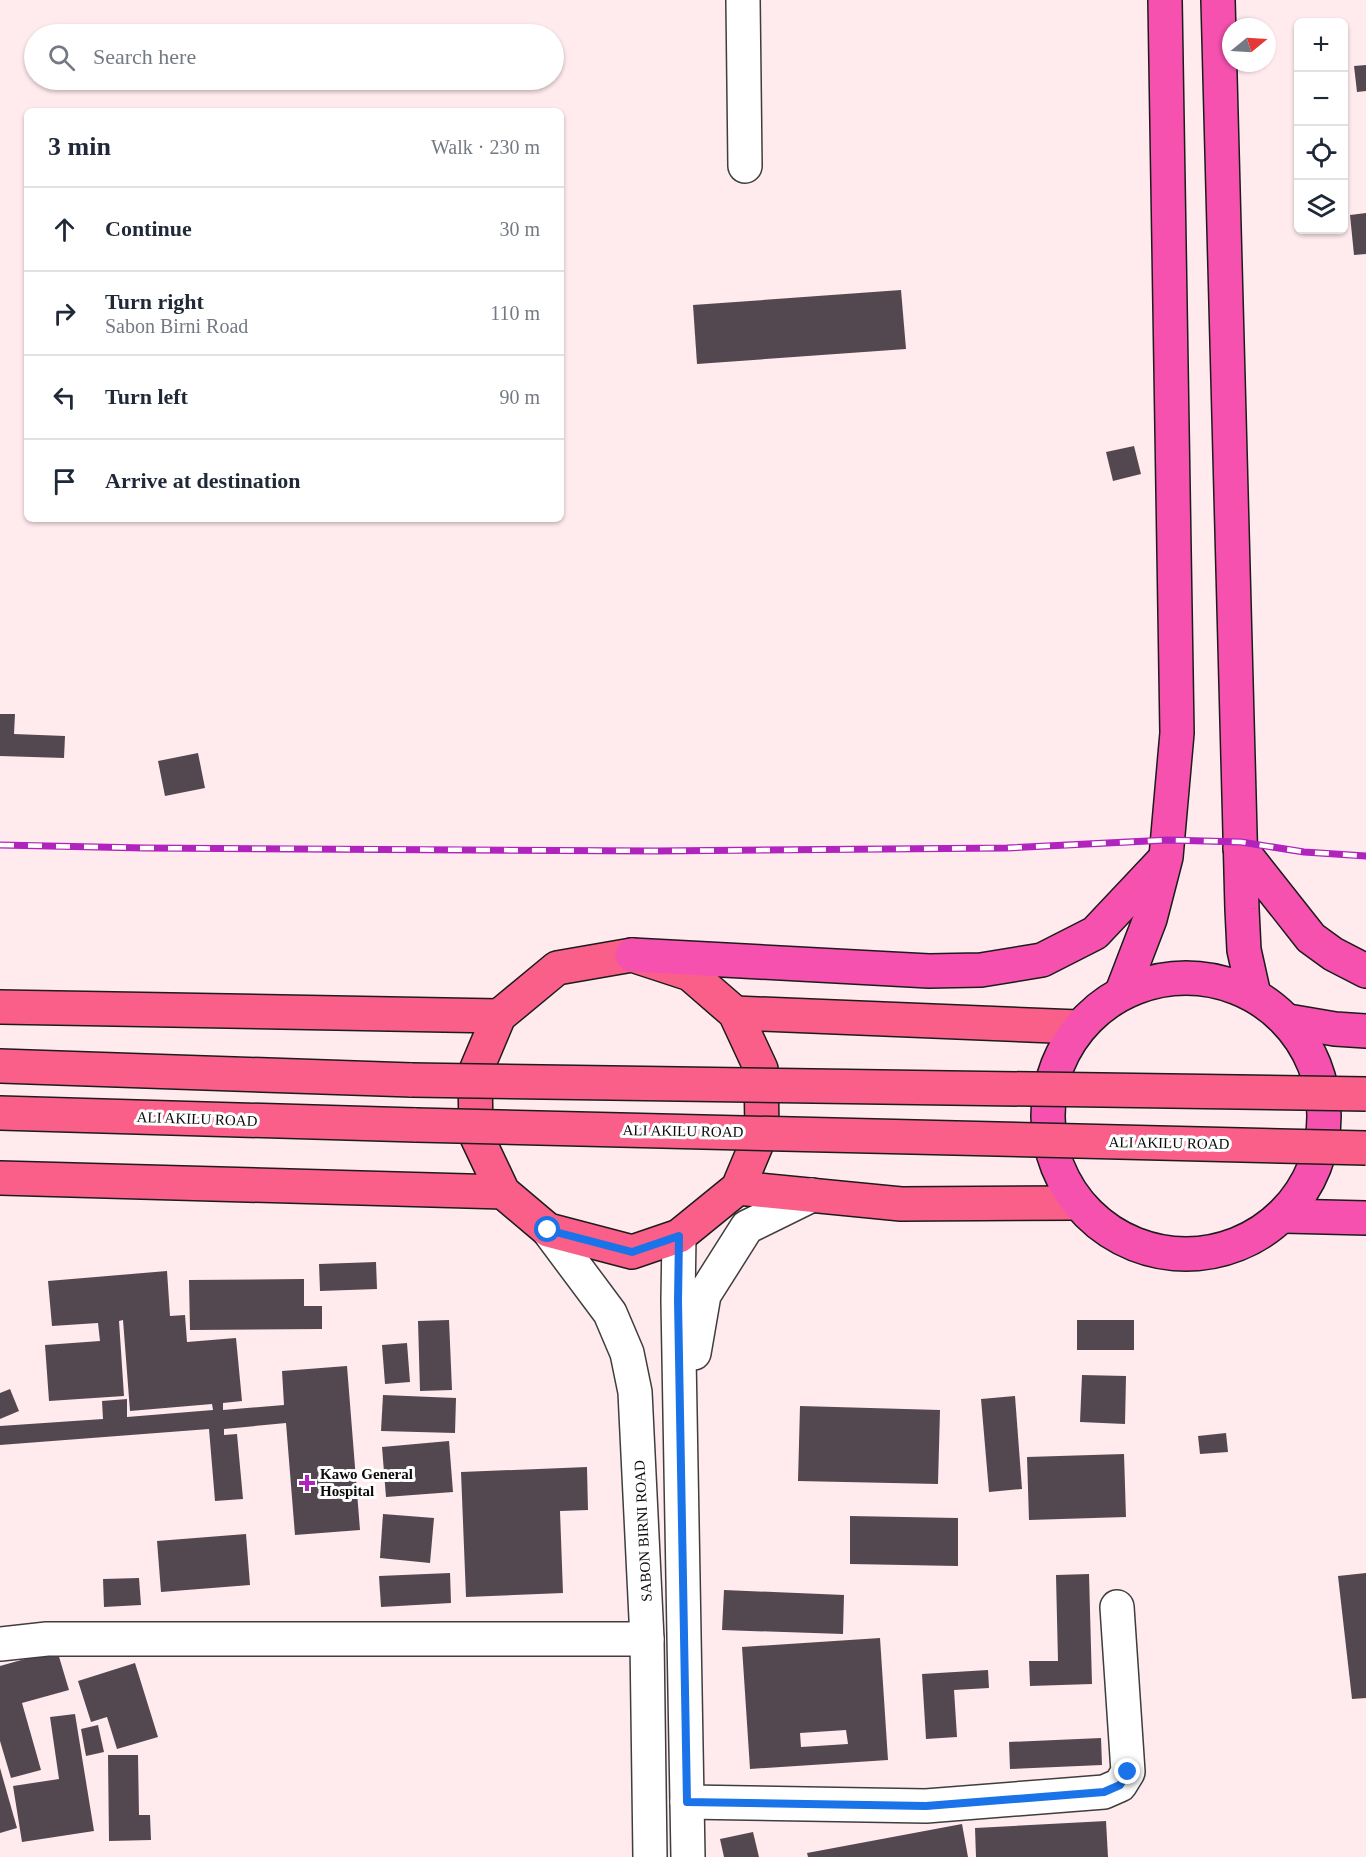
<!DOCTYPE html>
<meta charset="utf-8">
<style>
body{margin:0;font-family:"Times New Roman",serif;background:#f6f6f7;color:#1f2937}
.controls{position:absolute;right:18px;top:18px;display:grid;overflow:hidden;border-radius:9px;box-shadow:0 2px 4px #0004}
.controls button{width:54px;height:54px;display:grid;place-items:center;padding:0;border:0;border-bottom:2px solid #e0e1e3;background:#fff;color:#1f2937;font:30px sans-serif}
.compass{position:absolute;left:1222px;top:18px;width:54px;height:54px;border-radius:50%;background:#fff;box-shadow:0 2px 4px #0004;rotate:72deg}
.stop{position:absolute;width:18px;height:18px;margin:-14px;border:4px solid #1a73e8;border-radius:50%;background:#fff}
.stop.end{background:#1a73e8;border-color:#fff;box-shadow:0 2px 6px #0008}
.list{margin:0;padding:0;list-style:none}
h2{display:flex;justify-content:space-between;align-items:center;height:78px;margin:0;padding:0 24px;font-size:26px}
h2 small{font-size:20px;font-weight:400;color:#747a83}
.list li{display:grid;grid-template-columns:39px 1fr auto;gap:18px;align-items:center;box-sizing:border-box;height:84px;padding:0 24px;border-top:2px solid #e0e1e3}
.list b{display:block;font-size:22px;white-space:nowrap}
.list p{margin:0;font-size:20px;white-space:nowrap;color:#747a83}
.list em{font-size:20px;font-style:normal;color:#747a83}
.icon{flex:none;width:33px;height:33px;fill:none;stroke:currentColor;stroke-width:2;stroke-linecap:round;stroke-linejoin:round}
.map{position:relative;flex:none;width:1366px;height:1857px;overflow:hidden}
.search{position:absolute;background:#fff;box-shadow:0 2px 4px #0004;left:24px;top:24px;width:540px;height:66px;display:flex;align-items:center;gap:15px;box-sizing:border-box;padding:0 21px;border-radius:33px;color:#747a83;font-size:22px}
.panel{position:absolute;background:#fff;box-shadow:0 2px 4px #0004;left:24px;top:108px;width:540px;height:414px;border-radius:9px}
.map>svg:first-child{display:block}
.building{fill:#544850;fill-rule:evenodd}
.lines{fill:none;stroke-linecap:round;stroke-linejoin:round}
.minor-casing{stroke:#3e3e3e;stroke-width:36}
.major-casing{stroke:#1c1c1c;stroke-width:36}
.highway-casing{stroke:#1c1c1c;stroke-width:36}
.minor{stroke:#fff;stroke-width:33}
.major{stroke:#fa5f89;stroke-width:33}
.highway{stroke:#f651af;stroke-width:33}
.rail-casing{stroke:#b023bc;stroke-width:7}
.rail{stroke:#fff;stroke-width:4.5;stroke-dasharray:14;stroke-linecap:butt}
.major-bridge-casing{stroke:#1c1c1c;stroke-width:36;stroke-linecap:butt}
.major-bridge{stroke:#fa5f89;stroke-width:33}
.route{stroke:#1a73e8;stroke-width:8}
.poi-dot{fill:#b023bc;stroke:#fff;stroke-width:2}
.labels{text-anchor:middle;stroke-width:6;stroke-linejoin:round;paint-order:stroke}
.street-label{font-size:15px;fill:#0b0b0b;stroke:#fff}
.poi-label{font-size:15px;font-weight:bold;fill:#0b0b0b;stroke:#fff;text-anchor:start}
</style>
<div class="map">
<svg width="1366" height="1857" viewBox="0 0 1366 1857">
<rect width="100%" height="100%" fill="#ffeaee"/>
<g class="building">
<polygon points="1366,65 1366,91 1357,92 1354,66"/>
<polygon points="1366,213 1366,254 1354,255 1350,215"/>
<polygon points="901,290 906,349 697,364 693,305"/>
<polygon points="1134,446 1141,474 1113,481 1106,452"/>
<polygon points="0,714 15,714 14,734 65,736 64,758 0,756"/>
<polygon points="198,753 205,788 165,796 158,761"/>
<polygon points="376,1262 377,1289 320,1291 319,1264"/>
<polygon points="167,1271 170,1316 185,1315 187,1342 236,1338 242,1401 223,1403 223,1410 284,1405 282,1371 347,1366 360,1530 295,1535 286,1423 224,1429 224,1435 237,1434 243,1499 215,1501 209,1429 0,1445 0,1426 103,1419 102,1401 127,1399 127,1417 213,1410 212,1404 130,1411 123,1320 119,1321 124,1396 49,1401 45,1345 100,1341 98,1323 52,1326 48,1281"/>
<polygon points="304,1279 304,1306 322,1306 322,1329 190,1330 189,1280"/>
<polygon points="449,1320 452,1390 420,1391 418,1321"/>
<rect x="1077" y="1320" width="57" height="30"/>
<polygon points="407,1343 410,1382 385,1384 382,1345"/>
<polygon points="1082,1375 1126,1376 1125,1424 1080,1422"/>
<polygon points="10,1389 19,1411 0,1419 0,1393"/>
<polygon points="383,1395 456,1398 455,1433 381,1431"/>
<polygon points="1015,1396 1022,1489 989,1492 981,1399"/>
<polygon points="800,1406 940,1410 938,1484 798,1481"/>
<polygon points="1226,1433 1228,1452 1200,1454 1198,1436"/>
<polygon points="449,1441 453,1492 386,1497 382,1447"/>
<polygon points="1124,1454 1126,1517 1029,1520 1027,1457"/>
<polygon points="587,1467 588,1510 560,1511 563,1593 466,1597 461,1472"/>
<polygon points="383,1514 434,1518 430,1563 380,1558"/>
<polygon points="850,1516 958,1518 958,1566 850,1564"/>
<polygon points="246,1534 250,1585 161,1592 157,1541"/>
<polygon points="450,1573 451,1603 381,1607 379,1576"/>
<polygon points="1366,1573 1366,1698 1352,1699 1338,1576"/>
<polygon points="1089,1574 1092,1684 1030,1686 1029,1661 1058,1661 1056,1575"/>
<polygon points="139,1578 141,1605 104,1607 103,1579"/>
<polygon points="724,1590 844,1595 843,1634 722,1630"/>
<path d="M880,1638l8,122 -138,9 -8,-122zM846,1730l2,14 -47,3 -1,-14z"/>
<polygon points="57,1650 69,1690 22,1703 41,1770 11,1778 0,1741 0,1666"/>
<polygon points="135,1663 158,1737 117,1749 107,1717 91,1722 78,1681"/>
<polygon points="988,1670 989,1688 954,1690 957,1737 926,1739 922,1674"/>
<polygon points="75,1714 94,1831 22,1842 13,1786 59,1779 50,1717"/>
<polygon points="98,1725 104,1752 86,1756 81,1729"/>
<polygon points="1101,1738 1102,1765 1010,1769 1009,1742"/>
<polygon points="108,1755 138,1755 139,1815 150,1815 151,1840 109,1841"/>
<polygon points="0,1768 17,1828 0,1833"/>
<polygon points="1106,1821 1108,1857 976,1857 975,1828"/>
<polygon points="962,1824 968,1857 808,1857 807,1853"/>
<polygon points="753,1832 759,1857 724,1857 720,1839"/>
</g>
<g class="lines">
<defs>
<g id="minor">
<polyline points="743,0 745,166"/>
<polyline points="548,1230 610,1313 627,1353 635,1392 647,1639 650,1857"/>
<polyline points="679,1236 678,1301 688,1857"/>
<polyline points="694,1353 704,1295 747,1227 812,1195"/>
<polyline points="0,1644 47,1639 647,1639"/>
<polyline points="687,1802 926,1806 1104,1792 1120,1785 1128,1772 1117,1607"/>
</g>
<g id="major">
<polygon points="632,955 690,974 735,1013 761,1069 762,1131 738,1188 679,1236 632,1252 548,1230 503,1192 476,1135 475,1073 499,1016 557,968"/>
<polyline points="0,1007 499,1016"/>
<polyline points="735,1013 1079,1027"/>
<polyline points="0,1066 412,1080"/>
<polyline points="0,1113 416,1125"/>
<polyline points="0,1178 503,1192"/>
<polyline points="738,1188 901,1204 1077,1203"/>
</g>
<g id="highway">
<polyline points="1218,0 1242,909 1244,950 1254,995"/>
<polyline points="1240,848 1311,938 1333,954 1366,971"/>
<polyline points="632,955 929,971 981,970 1042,960 1095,933 1161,863"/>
<circle cx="1186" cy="1116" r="138"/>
<polyline points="1122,992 1150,919 1166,857 1177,733 1165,0"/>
<polyline points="1288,1021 1335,1029 1366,1031"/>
<polyline points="1284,1216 1366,1218"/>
</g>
</defs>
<use href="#minor" class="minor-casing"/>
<use href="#major" class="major-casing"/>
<use href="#highway" class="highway-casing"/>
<use href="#minor" class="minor"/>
<use href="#major" class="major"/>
<use href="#highway" class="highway"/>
<defs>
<polyline id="rail" points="0,845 145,848 656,851 1007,848 1168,840 1241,842 1304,852 1366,856"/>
</defs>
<use href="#rail" class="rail-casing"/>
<use href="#rail" class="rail"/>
<defs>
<g id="major-bridge">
<polyline points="412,1080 1366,1094"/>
<polyline points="416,1125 1366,1148"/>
</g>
</defs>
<use href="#major-bridge" class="major-bridge-casing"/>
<use href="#major-bridge" class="major-bridge"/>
</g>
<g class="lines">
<polyline class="route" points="548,1230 632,1252 679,1236 678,1301 687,1802 926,1806 1104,1792 1120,1785 1128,1772"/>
</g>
<path class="poi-dot" d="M304 1474h6v6h6v6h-6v6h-6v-6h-6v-6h6z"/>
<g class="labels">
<g class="street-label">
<text transform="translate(197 1119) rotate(2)" y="5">ALI AKILU ROAD</text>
<text transform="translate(683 1131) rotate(1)" y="5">ALI AKILU ROAD</text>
<text transform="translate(1169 1143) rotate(1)" y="5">ALI AKILU ROAD</text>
<text transform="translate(643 1531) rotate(-93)" y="5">SABON BIRNI ROAD</text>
</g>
<g class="poi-label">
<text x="320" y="1479">Kawo General<tspan x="320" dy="17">Hospital</tspan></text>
</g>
</g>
</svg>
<div class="controls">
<button>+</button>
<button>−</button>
<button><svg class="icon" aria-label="locate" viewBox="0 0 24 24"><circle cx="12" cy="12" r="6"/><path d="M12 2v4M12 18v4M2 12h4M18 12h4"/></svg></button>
<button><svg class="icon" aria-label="layers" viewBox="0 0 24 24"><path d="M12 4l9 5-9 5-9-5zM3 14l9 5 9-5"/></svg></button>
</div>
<svg class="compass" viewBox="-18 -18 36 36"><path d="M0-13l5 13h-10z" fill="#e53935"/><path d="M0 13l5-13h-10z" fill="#747a83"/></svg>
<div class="stop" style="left:548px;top:1230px"></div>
<div class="stop end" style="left:1128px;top:1772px"></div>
<div class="search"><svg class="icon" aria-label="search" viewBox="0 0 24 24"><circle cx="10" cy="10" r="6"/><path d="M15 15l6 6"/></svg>Search here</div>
<section class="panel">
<h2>3 min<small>Walk · 230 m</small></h2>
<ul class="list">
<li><svg class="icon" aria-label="ahead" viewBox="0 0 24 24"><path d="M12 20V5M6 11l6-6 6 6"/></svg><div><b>Continue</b></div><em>30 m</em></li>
<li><svg class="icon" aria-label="right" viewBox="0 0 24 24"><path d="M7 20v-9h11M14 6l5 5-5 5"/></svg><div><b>Turn right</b><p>Sabon Birni Road</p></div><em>110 m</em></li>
<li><svg class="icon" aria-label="left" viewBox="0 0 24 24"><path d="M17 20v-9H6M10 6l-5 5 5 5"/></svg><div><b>Turn left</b></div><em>90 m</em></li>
<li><svg class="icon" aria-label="arrive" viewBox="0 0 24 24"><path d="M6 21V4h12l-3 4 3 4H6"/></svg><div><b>Arrive at destination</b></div></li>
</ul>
</section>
</div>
